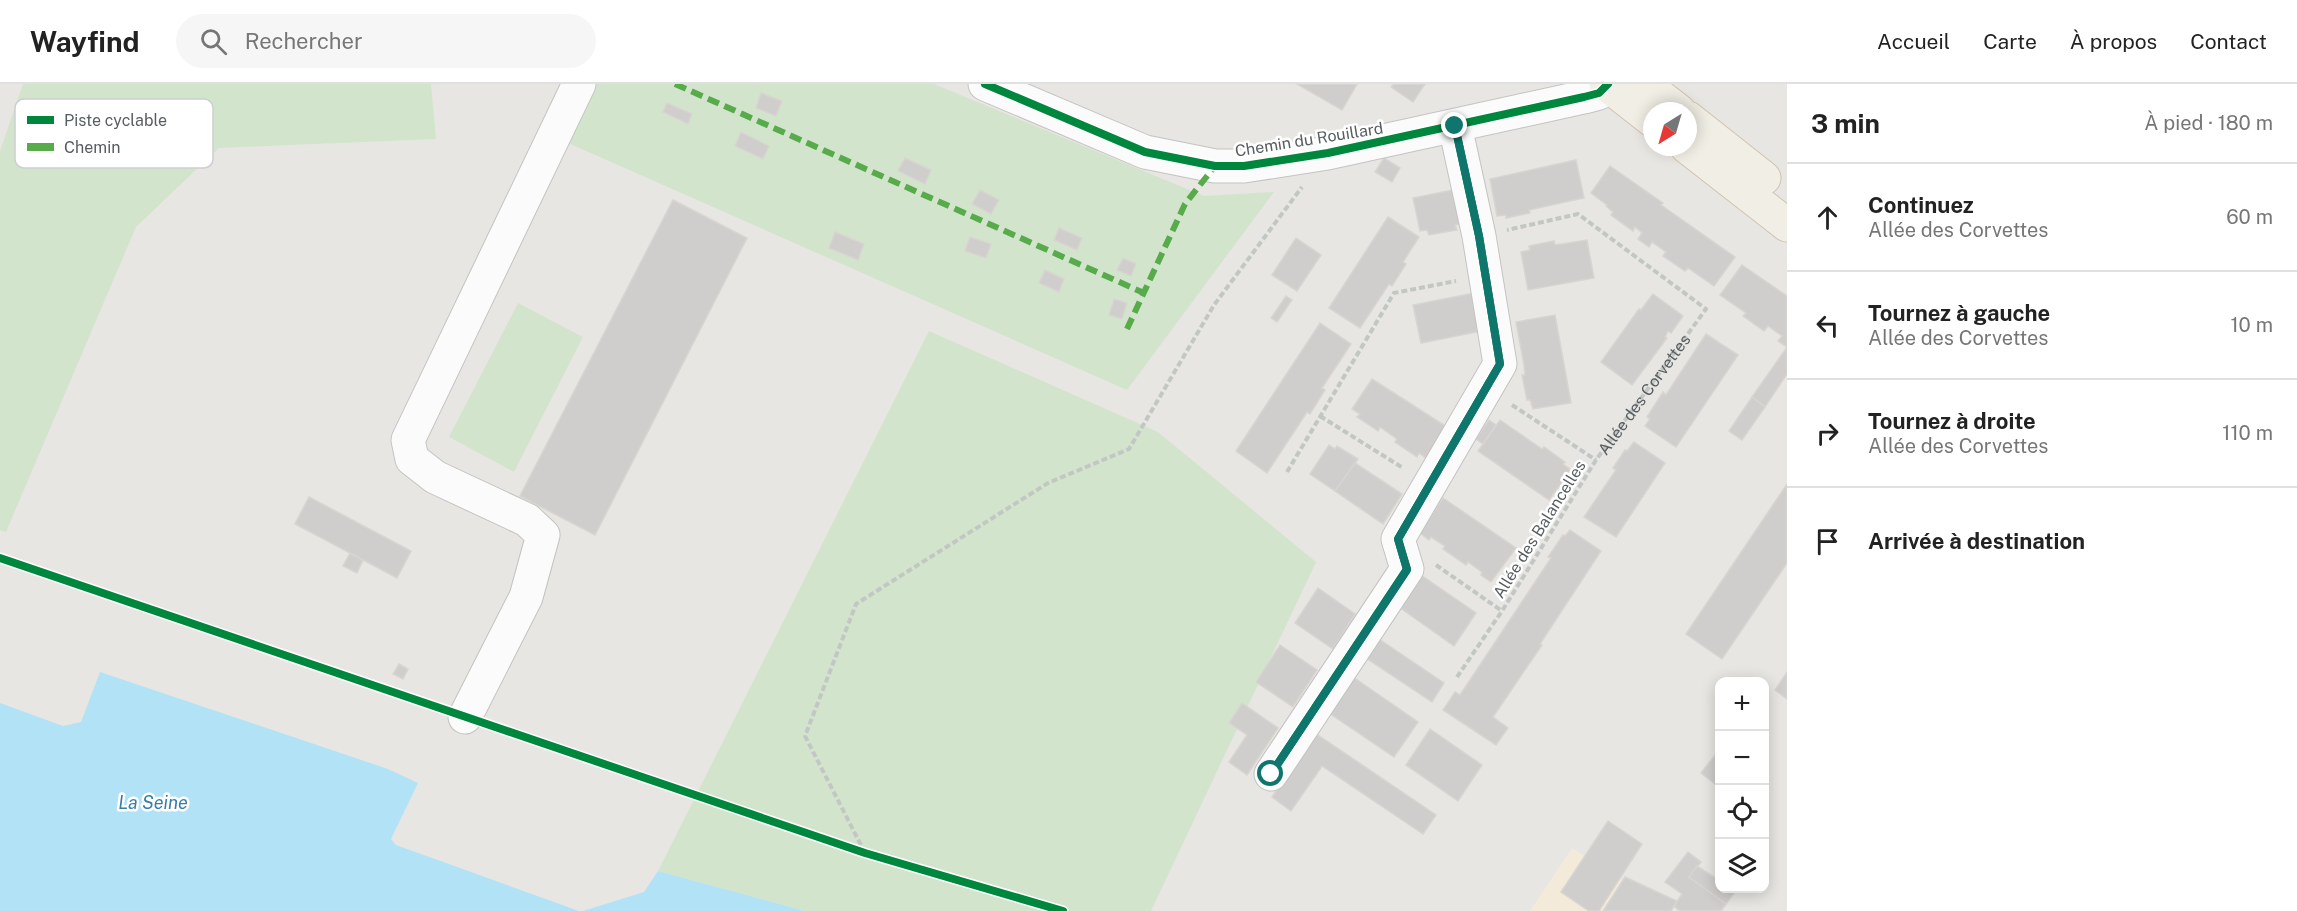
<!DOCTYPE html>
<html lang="fr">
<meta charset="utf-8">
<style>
body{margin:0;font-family:"Public Sans",sans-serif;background:#f6f6f6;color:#222}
.controls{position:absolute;right:18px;bottom:18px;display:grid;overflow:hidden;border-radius:12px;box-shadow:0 3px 15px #0003}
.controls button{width:54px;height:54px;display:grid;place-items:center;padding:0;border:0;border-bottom:2px solid #e0e0e0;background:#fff;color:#222;font:30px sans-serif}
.compass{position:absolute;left:1643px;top:18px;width:54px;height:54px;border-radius:50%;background:#fff;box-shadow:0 3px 15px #0003;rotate:217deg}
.stop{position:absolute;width:18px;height:18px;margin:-14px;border:4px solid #0f766e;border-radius:50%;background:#fff}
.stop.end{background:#0f766e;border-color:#fff;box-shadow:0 2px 6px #0008}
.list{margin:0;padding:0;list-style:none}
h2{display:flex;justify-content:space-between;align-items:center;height:78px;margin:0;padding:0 24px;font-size:26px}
h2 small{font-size:20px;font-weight:400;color:#767676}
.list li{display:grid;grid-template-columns:39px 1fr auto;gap:18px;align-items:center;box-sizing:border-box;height:108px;padding:0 24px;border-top:2px solid #e0e0e0}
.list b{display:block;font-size:22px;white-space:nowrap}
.list p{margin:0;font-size:20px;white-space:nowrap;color:#767676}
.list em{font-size:20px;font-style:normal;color:#767676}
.icon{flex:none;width:33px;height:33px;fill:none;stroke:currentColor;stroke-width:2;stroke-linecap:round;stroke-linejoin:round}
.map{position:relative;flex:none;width:1787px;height:827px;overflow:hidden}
header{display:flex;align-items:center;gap:36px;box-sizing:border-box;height:84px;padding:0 30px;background:#fff;border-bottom:2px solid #e0e0e0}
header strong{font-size:28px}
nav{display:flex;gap:33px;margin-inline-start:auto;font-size:21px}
.search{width:420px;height:54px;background:#f6f6f6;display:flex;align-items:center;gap:15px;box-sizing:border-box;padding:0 21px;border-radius:33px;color:#767676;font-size:22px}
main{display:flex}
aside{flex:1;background:#fff}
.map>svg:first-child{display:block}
.commercial{fill:#f4ead9}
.green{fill:#d2e5cc}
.water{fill:#b2e2f6}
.building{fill:#d0cecc;stroke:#d8d5d1;stroke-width:1.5}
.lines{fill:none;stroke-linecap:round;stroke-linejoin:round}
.minor-casing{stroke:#c3c3c2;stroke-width:35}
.major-casing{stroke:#d1c3af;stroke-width:35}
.path{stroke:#c2c7c4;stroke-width:4;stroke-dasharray:6 3;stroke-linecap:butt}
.minor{stroke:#fcfbfb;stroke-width:33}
.major{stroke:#f1eee5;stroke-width:33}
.quiet{stroke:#58ab4b;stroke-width:6;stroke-dasharray:12 6;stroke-linecap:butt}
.cycleway-casing{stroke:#fff;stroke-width:11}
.cycleway{stroke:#00873e;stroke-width:8}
.route{stroke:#0f766e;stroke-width:8}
.labels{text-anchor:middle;stroke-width:5;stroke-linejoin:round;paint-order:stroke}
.street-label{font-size:16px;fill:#585d60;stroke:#fff}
.water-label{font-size:18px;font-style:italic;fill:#377da7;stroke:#fff}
.key{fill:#fff;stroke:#cdcecf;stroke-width:1.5}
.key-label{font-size:16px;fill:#585d60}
</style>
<header>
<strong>Wayfind</strong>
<div class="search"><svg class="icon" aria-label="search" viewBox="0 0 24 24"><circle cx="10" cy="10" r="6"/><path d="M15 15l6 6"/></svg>Rechercher</div>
<nav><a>Accueil</a><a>Carte</a><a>À propos</a><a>Contact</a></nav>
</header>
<main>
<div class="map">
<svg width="1787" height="827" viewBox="0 0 1787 827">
<rect width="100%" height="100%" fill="#e8e6e2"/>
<polygon class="commercial" points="1572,764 1670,827 1530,827"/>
<g class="green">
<polygon points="23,0 431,0 436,55 219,64 136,143 6,448 0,446 0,67"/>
<polygon points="597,0 934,0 1204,112 1274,108 1127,306 568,59"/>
<polygon points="518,219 583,253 514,388 449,353"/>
<polygon points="929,247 1158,348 1316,478 1151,827 805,827 658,787"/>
</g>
<g class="water">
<polygon points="100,588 388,685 418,699 391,755 396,761 579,827 0,827 0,619 63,642 81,638"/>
<polygon points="658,787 805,827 583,827 644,808"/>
</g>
<g class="building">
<polygon points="1297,0 1357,0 1342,26"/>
<polygon points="1394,0 1425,0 1413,18 1391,3"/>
<polygon points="761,9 782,17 776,32 756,24"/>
<polygon points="667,19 692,30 688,40 663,28"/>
<polygon points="741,48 769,62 763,75 735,62"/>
<polygon points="905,74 931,86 925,100 898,87"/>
<polygon points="1384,74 1400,84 1392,98 1375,88"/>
<polygon points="1576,76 1584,114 1529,126 1530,129 1506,134 1506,131 1497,132 1490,95"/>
<polygon points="1610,82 1663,119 1661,121 1735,173 1714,202 1688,184 1685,187 1663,172 1666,168 1652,158 1649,163 1638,155 1642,149 1635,143 1633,147 1611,131 1613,128 1606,122 1607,121 1591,109"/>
<polygon points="1458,105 1465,139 1455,141 1457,146 1429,151 1427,146 1420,147 1413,114"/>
<polygon points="980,106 999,116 991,130 972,120"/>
<polygon points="673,116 747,154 595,451 520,412"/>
<polygon points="1388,133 1419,153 1403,178 1406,180 1392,202 1389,200 1360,244 1329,224"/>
<polygon points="1059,144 1082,154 1077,166 1054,156"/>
<polygon points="835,148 864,160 858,176 829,164"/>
<polygon points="970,153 991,160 986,174 965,167"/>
<polygon points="1296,154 1321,171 1297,207 1272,191"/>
<polygon points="1587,156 1594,194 1528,206 1521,168 1530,166 1529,162 1554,157 1555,161"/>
<polygon points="1123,174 1136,180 1131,192 1117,186"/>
<polygon points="1742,181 1787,212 1787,263 1778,257 1782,252 1768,242 1764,247 1743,232 1746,229 1720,211"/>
<polygon points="1045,186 1064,195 1059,208 1039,199"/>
<polygon points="1480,208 1487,246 1421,259 1413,221"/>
<polygon points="1653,210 1683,232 1671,249 1668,247 1665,253 1667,254 1632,301 1601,278 1639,225 1641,226"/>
<polygon points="1286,212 1292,216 1277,238 1271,234"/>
<polygon points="1114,215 1127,219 1122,235 1109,231"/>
<polygon points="1555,231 1571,319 1533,325 1530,316 1527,316 1522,291 1525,291 1524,281 1516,238"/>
<polygon points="1320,239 1351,260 1322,304 1325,306 1310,330 1307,328 1267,389 1236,367"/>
<polygon points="1706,250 1738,271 1676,363 1645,342 1650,335 1647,333 1663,308 1666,311"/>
<polygon points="1787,263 1787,290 1765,323 1752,313"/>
<polygon points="1372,295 1447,343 1426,374 1419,369 1417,373 1395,358 1397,355 1380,343 1378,347 1357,333 1360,330 1352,325"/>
<polygon points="1752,313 1765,323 1742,356 1729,347"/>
<polygon points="1489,336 1496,341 1483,360 1476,355"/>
<polygon points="1500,336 1542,365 1544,363 1565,378 1563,380 1571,386 1549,416 1478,367"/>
<polygon points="1634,358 1665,379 1616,453 1584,433 1616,386 1613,384 1625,366 1627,367"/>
<polygon points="1329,361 1335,365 1337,362 1358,375 1335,407 1310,390"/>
<polygon points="1355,379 1402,410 1383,440 1335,407"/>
<polygon points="1787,400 1787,479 1722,575 1686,550"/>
<polygon points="309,413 411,467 397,494 295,440"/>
<polygon points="1443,414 1516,464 1491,498 1481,491 1482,488 1468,478 1466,481 1443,465 1445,462 1431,453 1429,456 1420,449"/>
<polygon points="1570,446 1601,467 1540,560 1542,561 1493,633 1508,644 1496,661 1443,626 1455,608 1460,611 1551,474 1548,473 1563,451 1565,452"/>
<polygon points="350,469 363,476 357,489 343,482"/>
<polygon points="1421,491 1476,529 1454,562 1399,523"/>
<polygon points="1318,504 1355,530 1333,565 1295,539"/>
<polygon points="1379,555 1444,599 1432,618 1366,574"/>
<polygon points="1280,561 1317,586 1293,623 1256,598"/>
<polygon points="399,580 408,585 403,595 393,590"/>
<polygon points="1787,588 1787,615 1775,606"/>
<polygon points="1353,593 1418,638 1394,673 1329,629"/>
<polygon points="1242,619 1278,644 1247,691 1229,678 1247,651 1229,639"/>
<polygon points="1430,645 1482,681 1458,717 1406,681"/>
<polygon points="1315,649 1436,731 1423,750 1322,682 1291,727 1272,713"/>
<polygon points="1720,665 1720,704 1701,689"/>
<polygon points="1608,737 1642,760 1599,827 1589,827 1561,808"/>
<polygon points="1688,768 1701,778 1689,793 1726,820 1721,827 1680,827 1674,822 1682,810 1665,798"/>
<polygon points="1697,782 1720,797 1720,804 1730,804 1735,808 1726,820 1689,793"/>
<polygon points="1625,793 1677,817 1671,827 1603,827"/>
</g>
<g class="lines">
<defs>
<g id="minor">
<polyline points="985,0 1145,68 1215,82 1244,82 1328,69 1584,13 1599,9 1608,0"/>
<polyline points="465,633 526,513 543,451 527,436 435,393 412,375 408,356 579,0"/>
<polyline points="1271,690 1407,485 1398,455 1500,280 1479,152 1455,42"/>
</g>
<g id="major">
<polyline points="1606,0 1652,36"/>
<polyline points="1644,0 1679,27"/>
<polyline points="1688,34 1764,94"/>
<polyline points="1687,63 1787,141"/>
</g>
</defs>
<use href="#minor" class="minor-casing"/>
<use href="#major" class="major-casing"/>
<g class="path">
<polyline points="1512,321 1596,376"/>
<polyline points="1320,332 1403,384"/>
<polyline points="1287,388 1394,209 1456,197"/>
<polyline points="1436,481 1502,527"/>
<path id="s1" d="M1457,593l45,-66 94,-151 110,-151 -128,-95 -71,16"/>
<polyline points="865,769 805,652 856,520 1048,399 1129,365 1214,221 1302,103"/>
</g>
<use href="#minor" class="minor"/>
<use href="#major" class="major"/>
<g class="quiet">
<polyline points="675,0 1144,209"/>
<polyline points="1127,245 1185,120 1215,82"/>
</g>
<defs>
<g id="cycleway">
<polyline points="985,0 1145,68 1215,82 1244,82 1328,69 1584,13 1599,9 1608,0"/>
<polyline points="0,474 865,769 1063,827"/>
<polyline points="1271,690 1407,485 1398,455 1500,280 1479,152 1455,42"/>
</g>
</defs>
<use href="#cycleway" class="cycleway-casing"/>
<use href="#cycleway" class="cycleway"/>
</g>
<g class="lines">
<polyline class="route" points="1271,690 1407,486 1398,455 1500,280 1479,152 1455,42"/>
</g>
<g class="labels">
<g class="street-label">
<text transform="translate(1309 55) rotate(-9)" y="6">Chemin du Rouillard</text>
<text dy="6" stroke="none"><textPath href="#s1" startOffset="339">Allée des Corvettes</textPath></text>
<text transform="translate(1539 445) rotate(-58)" y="6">Allée des Balancelles</text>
</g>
<g class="water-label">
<text x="153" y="725">La Seine</text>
</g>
</g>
<rect x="15" y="15" width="198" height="69" rx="9" class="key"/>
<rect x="27" y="32" width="27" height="8" fill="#00873e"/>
<rect x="27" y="59" width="27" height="8" fill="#58ab4b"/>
<g class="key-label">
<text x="64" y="42">Piste cyclable</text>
<text x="64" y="69">Chemin</text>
</g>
</svg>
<div class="controls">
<button>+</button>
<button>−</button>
<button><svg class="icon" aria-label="locate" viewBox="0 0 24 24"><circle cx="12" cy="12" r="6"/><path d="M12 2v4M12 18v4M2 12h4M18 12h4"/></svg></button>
<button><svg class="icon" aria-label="layers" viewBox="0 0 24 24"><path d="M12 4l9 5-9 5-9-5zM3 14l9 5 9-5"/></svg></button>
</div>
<svg class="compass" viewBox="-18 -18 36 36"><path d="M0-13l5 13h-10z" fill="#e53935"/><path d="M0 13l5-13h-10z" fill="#767676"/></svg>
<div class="stop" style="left:1271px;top:690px"></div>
<div class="stop end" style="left:1455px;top:42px"></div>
</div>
<aside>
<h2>3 min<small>À pied · 180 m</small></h2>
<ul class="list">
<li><svg class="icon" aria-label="ahead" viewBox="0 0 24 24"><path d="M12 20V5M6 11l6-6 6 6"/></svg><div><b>Continuez</b><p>Allée des Corvettes</p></div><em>60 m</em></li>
<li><svg class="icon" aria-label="left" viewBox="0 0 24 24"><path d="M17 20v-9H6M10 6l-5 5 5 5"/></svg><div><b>Tournez à gauche</b><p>Allée des Corvettes</p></div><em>10 m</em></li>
<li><svg class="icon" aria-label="right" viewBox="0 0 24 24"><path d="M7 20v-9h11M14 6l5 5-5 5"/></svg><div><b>Tournez à droite</b><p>Allée des Corvettes</p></div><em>110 m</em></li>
<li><svg class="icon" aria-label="arrive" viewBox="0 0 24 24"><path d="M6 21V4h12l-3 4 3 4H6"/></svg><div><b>Arrivée à destination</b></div></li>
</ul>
</aside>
</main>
